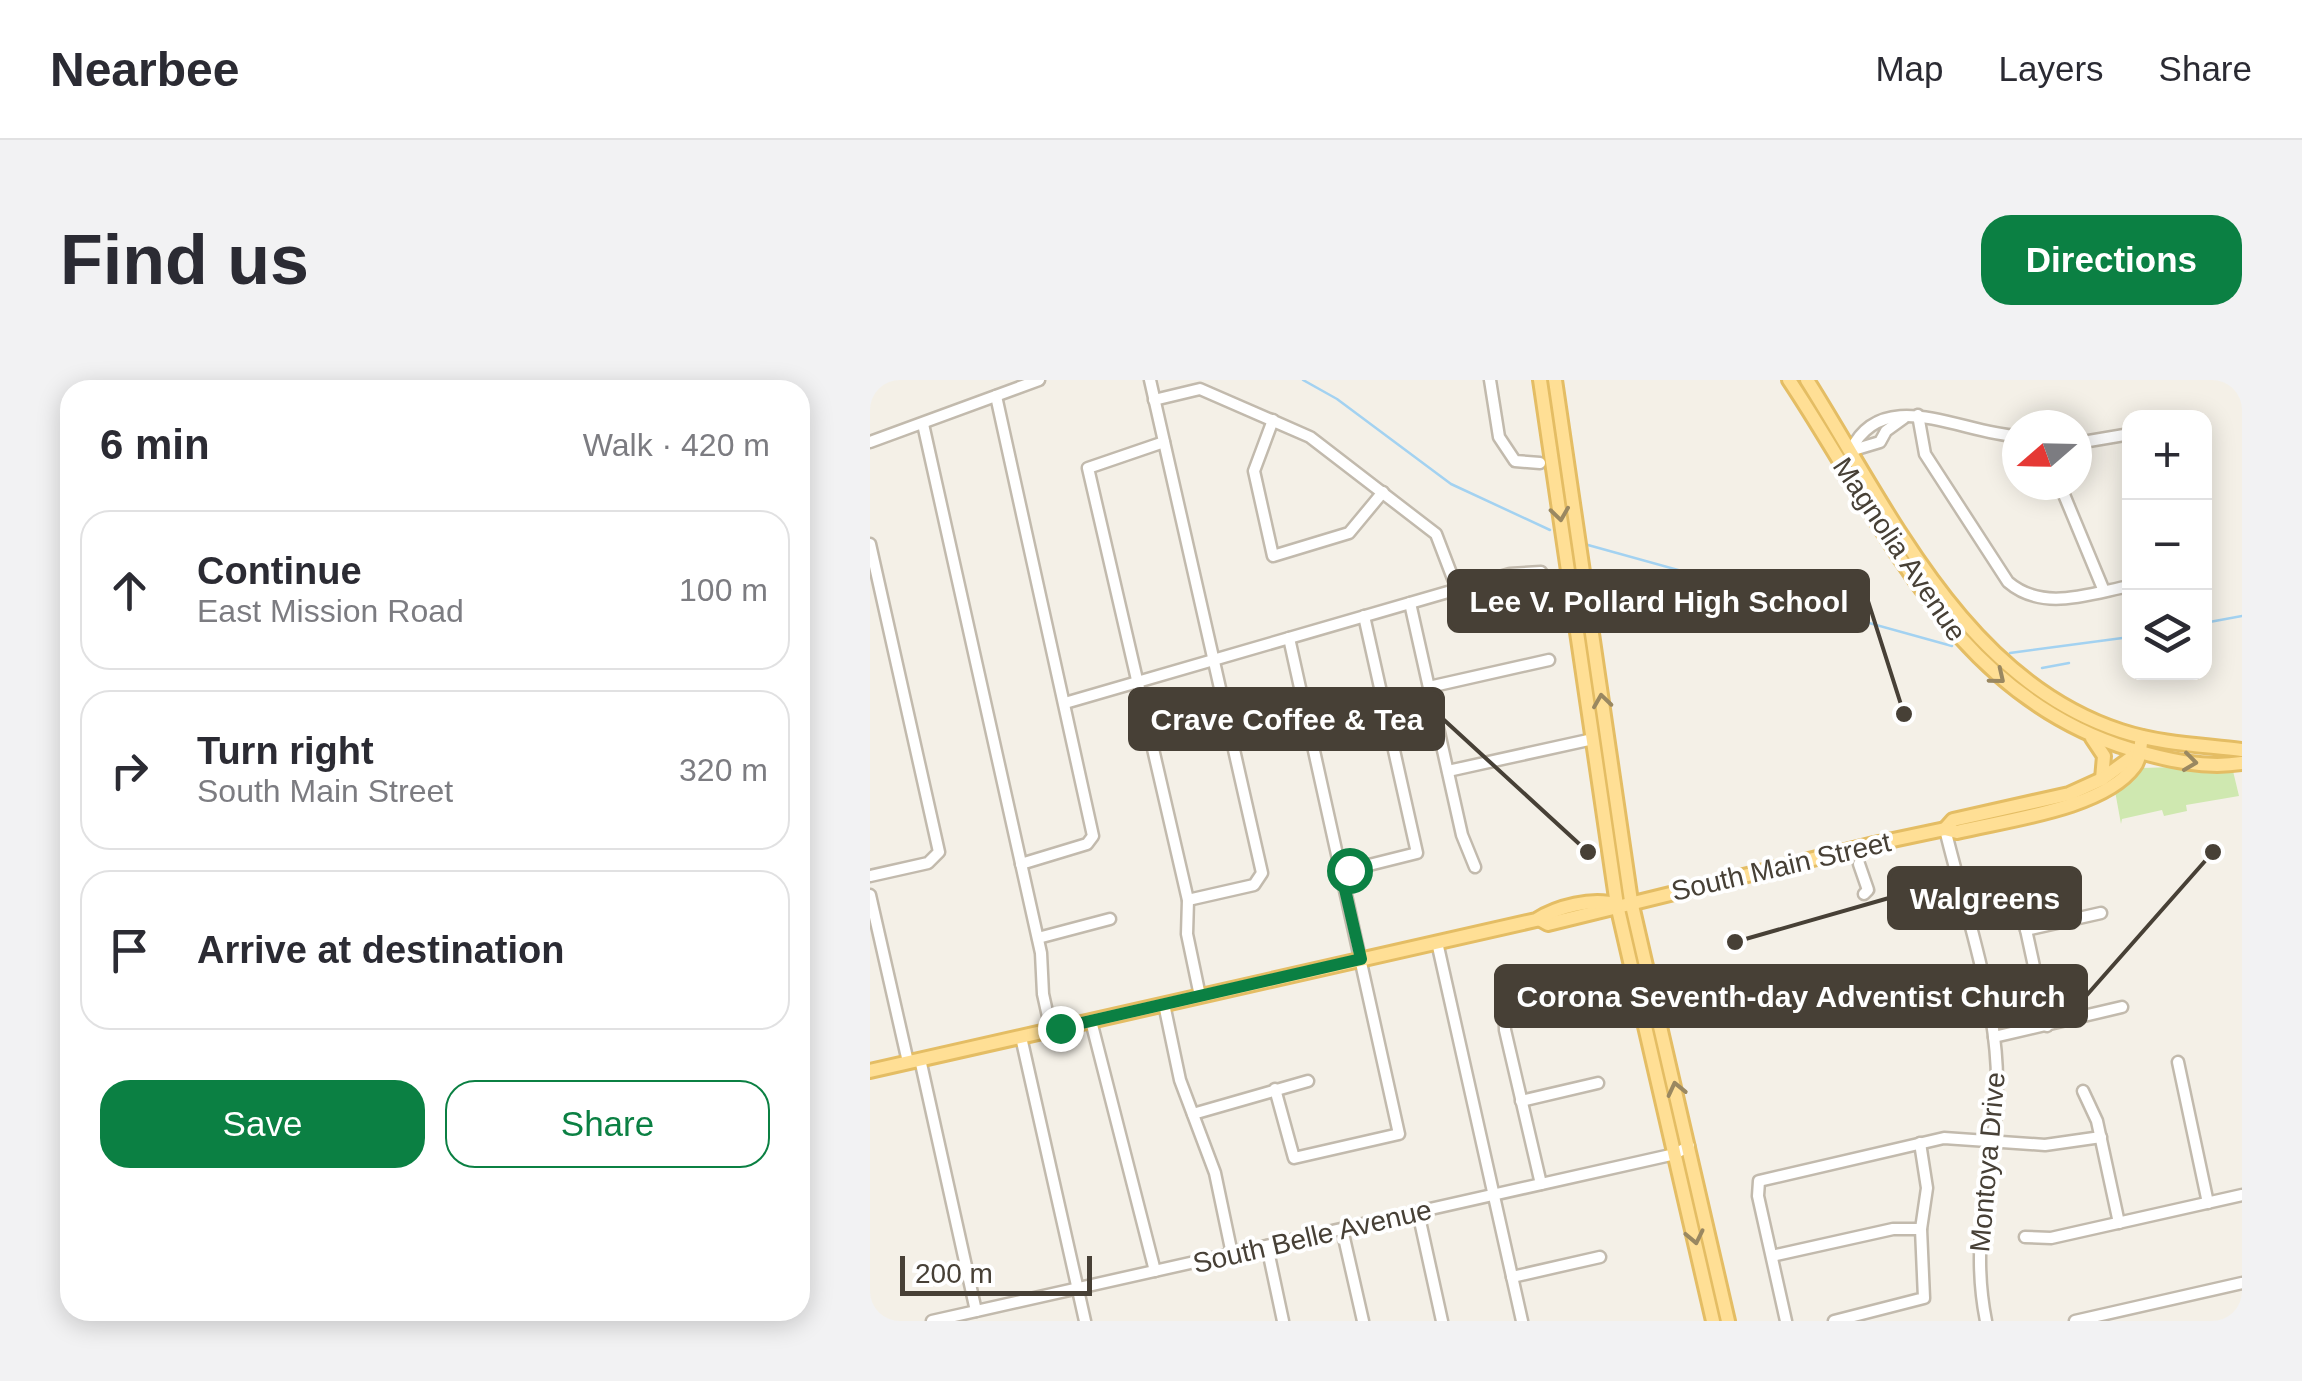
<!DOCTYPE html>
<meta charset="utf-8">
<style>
body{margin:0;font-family:Helvetica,sans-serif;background:#f2f2f3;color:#2b2b33}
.controls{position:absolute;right:30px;top:30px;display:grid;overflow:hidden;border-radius:20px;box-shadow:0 5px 25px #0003}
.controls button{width:90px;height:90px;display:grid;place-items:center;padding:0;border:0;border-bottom:2px solid #e1e1e2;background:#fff;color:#2b2b33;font:50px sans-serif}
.compass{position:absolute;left:1132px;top:30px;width:90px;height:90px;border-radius:50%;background:#fff;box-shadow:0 5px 25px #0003;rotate:250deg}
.scale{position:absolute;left:30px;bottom:25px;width:192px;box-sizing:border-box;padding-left:10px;border:5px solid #474036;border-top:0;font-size:28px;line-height:35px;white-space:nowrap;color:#474036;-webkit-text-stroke:8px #fff;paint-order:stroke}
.stop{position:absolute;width:30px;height:30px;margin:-22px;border:8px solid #0b8043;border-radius:50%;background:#fff}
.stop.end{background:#0b8043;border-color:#fff;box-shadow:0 2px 10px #0008}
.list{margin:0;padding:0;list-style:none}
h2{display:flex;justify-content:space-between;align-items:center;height:130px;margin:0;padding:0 40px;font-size:42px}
h2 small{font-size:32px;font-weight:400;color:#7c7c81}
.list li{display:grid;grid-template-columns:65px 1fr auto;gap:30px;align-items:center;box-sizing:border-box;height:160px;margin:0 20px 20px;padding:0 20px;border:2px solid #e1e1e2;border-radius:30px}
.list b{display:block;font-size:38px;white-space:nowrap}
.list p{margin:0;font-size:32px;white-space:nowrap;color:#7c7c81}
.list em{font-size:32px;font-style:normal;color:#7c7c81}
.actions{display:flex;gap:20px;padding:30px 40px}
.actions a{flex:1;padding:22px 0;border:2px solid #0b8043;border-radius:30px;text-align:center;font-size:35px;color:#0b8043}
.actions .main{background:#0b8043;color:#fff}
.icon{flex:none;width:55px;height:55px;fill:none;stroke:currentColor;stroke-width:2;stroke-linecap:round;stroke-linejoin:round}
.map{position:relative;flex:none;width:1372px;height:941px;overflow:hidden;border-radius:30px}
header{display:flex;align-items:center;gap:60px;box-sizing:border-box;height:140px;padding:0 50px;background:#fff;border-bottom:2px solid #e1e1e2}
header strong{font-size:48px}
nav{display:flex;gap:55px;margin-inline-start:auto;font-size:35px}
.intro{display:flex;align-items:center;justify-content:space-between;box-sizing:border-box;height:240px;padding:0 60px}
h1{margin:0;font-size:70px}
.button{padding:25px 45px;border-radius:30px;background:#0b8043;color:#fff;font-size:35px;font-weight:700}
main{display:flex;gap:60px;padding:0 60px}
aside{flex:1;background:#fff;border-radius:30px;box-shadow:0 5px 25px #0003}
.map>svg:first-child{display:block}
.green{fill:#cfe8b0}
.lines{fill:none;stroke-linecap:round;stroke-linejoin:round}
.stream{stroke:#a3d2f1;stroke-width:2.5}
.minor-casing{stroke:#c2baad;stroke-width:15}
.major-casing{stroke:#e4bd64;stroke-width:18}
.minor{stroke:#fff;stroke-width:10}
.major{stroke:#ffdf95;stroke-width:12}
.oneway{stroke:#9a8861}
.route{stroke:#0b8043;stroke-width:12}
.labels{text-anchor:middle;stroke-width:8;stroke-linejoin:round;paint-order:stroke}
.street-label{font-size:28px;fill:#474036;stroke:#fff}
.leader{fill:none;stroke:#474036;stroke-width:4}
.callout-dot{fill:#474036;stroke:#fff;stroke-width:4}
.callout{fill:#474036;stroke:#474036;stroke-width:4}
.callout-label{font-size:30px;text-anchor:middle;font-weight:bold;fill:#fff}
</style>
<header>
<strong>Nearbee</strong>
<nav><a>Map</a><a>Layers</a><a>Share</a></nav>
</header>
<div class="intro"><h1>Find us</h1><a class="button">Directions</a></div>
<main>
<aside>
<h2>6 min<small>Walk · 420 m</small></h2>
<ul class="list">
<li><svg class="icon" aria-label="ahead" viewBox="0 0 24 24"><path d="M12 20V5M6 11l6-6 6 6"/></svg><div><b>Continue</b><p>East Mission Road</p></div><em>100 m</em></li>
<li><svg class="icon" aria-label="right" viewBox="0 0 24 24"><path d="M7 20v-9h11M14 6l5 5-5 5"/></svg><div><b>Turn right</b><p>South Main Street</p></div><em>320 m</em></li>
<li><svg class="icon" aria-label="arrive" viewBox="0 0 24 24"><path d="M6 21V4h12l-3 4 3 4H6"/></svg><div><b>Arrive at destination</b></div></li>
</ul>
<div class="actions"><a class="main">Save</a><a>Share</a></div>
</aside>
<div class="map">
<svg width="1372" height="941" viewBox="0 0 1372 941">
<rect width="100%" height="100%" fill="#f4f0e7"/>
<polygon class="green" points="1306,387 1363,391 1369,416 1316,425 1317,431 1294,436 1292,430 1252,439 1251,444 1245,411 1272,388"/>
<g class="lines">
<g class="stream">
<polyline points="433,0 467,19 581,104 680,150"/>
<polyline points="718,165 1082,266"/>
<polyline points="1334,243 1372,236"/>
<polyline points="1140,273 1260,257"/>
<polyline points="1172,288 1199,283"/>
</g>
<defs>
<g id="minor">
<polyline points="280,0 392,493 384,505 318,520"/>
<polyline points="620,0 629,57 645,81 670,83"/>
<polyline points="126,16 223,456 217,464 151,484"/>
<polyline points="284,20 330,9 440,57 566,154 587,209"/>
<path d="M1048,35l7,39 83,128c35,30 80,12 122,4"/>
<polyline points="403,40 384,91 403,176 479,153 513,112"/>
<polyline points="53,44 171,573 173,614 181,650"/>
<polyline points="0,62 169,0"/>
<polyline points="294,62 218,88 318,520 317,554 330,616"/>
<polyline points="1207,63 1260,54"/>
<path d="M981,70c32,-66 112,-16 166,-14"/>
<polyline points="980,71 1010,62 1016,51 1034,38"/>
<polyline points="1190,105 1234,211"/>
<polyline points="0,164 69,472 58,483 0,496"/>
<polyline points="714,222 776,218 811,222"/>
<polyline points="540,223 592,455 605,487"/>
<polyline points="559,307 679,280"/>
<polyline points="195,323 640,194 671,192"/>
<polyline points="578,391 723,359"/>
<path d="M1075,449c19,79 53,174 52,256 -1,85 -29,146 -11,236"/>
<polyline points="989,484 998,510 994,514"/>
<polyline points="471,492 547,473 494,236"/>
<polyline points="0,515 38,682"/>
<polyline points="1091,517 1137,507 1148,513 1177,646"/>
<polyline points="1156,550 1231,533"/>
<polyline points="168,558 240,539"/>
<polyline points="567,562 652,941"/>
<polyline points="634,613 635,650 671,804"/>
<polyline points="294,624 310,700 345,793 362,874"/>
<polyline points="221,641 285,891"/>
<polyline points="151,657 215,941"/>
<polyline points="1124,657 1252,627"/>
<polyline points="50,679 106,931"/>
<polyline points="1308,682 1338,823"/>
<polyline points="405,709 424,778 529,754 419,258"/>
<polyline points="1213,711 1227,741 1249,843"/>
<polyline points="651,721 728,703"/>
<polyline points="323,734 438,701"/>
<polyline points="548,832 572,941"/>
<polyline points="472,849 493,941"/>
<polyline points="1155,857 1181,858 1372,815"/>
<polyline points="397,866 413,941"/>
<polyline points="902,876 1023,849 1051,849"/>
<polyline points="642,897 730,877"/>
<polyline points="62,941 805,774 819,766"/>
<polyline points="916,941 888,816 889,801 1074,758 1175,765 1231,757"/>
<polyline points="964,941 1054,918 1051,849 1057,808 1050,763"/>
<polyline points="1205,941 1372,903"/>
</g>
<g id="major">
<polyline points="670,0 747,525 843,941"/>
<polyline points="685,0 761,521 858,941"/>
<path d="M919,0c96,144 161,314 341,369 36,11 75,20 112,14"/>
<path d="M937,0c82,130 157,300 314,351 40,13 80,14 121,19"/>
<polyline points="1222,358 1234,376 1232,399"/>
<polyline points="1075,449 1083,440 1199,414 1232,399 1269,372"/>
<path d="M669,539l9,5 326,-80 71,-15 12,3c49,-12 146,-23 177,-65 6,-7 6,-20 8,-30"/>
<path d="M0,691l666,-151c20,-13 57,-23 81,-15"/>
</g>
</defs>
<use href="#minor" class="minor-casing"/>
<use href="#major" class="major-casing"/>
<use href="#minor" class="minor"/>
<use href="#major" class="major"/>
</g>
<defs><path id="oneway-chevron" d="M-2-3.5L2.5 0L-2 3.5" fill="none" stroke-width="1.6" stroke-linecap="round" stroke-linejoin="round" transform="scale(2.5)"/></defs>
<g class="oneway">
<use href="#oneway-chevron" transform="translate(690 134) rotate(82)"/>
<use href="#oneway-chevron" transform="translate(1128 297) rotate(39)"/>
<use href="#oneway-chevron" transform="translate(732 321) rotate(-98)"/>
<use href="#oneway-chevron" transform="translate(1320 382) rotate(7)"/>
<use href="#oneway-chevron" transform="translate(806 709) rotate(-103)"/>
<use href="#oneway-chevron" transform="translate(825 857) rotate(78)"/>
</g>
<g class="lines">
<polyline class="route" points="190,648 491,579 471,492 479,490"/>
</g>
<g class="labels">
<g class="street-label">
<text transform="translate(1030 169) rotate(56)" y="10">Magnolia Avenue</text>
<text transform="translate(911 486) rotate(-13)" y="10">South Main Street</text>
<text transform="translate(1117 782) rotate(-85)" y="10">Montoya Drive</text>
<text transform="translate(442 856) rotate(-13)" y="10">South Belle Avenue</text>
</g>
</g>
<path class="leader" d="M1034 334L998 221M718 472L573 339M865 562L1019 518M1343 472L1216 616"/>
<g class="callout-dot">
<circle cx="1034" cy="334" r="10"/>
<circle cx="718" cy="472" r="10"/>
<circle cx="865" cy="562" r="10"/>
<circle cx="1343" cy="472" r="10"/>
</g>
<g class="callout">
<rect x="579" y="191" width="419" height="60" rx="10"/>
<rect x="260" y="309" width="313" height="60" rx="10"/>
<rect x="1019" y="488" width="191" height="60" rx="10"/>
<rect x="626" y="586" width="590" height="60" rx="10"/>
</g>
<g class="callout-label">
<text x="789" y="232">Lee V. Pollard High School</text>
<text x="417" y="350">Crave Coffee &amp; Tea</text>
<text x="1115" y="529">Walgreens</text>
<text x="921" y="627">Corona Seventh-day Adventist Church</text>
</g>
</svg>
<div class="controls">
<button>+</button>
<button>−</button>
<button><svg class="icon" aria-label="layers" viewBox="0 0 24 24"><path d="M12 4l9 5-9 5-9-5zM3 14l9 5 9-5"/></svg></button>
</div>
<svg class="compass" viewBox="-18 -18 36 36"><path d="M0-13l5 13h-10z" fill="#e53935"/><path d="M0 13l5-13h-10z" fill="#7c7c81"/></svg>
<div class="scale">200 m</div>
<div class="stop" style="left:479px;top:490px"></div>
<div class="stop end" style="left:190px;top:648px"></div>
</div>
</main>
